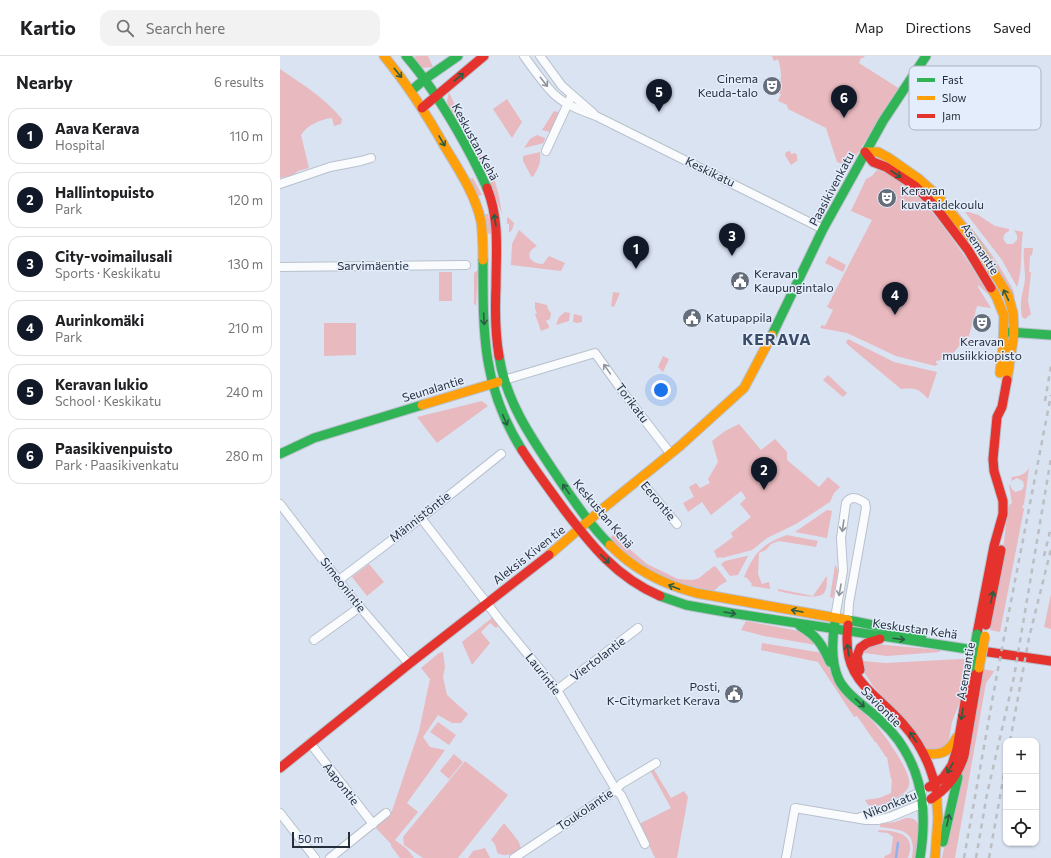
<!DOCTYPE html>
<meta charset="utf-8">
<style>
body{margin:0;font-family:Commissioner,sans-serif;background:#f2f2f2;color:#202124}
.controls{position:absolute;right:12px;bottom:12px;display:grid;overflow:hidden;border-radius:8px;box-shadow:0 1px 3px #0004}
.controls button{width:36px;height:36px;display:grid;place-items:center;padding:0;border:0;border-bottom:1px solid #e0e0e0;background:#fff;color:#202124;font:20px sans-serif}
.scale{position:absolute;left:12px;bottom:10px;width:58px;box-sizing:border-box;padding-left:4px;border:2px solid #262e3b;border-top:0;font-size:11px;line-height:14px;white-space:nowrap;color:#262e3b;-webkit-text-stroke:3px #e4edfb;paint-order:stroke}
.you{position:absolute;left:381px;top:334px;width:14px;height:14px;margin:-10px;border:3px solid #fff;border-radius:50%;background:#1a73e8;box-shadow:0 0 0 6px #1a73e833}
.badge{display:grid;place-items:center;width:26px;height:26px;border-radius:50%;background:#111827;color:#fff;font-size:13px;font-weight:700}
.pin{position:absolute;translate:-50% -33px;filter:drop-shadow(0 1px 2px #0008)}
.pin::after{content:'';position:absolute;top:21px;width:14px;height:12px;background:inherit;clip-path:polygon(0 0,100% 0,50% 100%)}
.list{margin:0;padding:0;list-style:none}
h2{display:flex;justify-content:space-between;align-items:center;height:52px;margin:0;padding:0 16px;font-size:17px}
h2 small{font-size:13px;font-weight:400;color:#757577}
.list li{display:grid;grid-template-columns:26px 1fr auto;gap:12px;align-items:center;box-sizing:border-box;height:56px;margin:0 8px 8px;padding:0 8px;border:1px solid #e0e0e0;border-radius:12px}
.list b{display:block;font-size:15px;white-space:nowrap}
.list p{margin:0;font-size:13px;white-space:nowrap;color:#757577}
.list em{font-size:13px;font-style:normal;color:#757577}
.icon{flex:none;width:22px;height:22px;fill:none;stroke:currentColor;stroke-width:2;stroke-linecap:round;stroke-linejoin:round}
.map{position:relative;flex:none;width:771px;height:802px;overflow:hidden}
header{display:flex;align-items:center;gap:24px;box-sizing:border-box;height:56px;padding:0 20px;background:#fff;border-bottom:1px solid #e0e0e0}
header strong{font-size:19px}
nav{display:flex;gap:22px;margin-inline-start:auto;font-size:14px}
.search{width:280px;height:36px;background:#f2f2f2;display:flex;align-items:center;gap:10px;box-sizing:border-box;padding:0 14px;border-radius:12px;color:#757577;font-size:15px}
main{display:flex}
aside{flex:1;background:#fff}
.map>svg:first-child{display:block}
.green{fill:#e8b9bf}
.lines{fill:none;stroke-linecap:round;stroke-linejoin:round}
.stream{stroke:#8eb2f0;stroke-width:2.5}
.street-casing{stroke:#b9c1cd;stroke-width:10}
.fast-casing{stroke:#b9c1cd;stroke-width:11}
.slow-casing{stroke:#b9c1cd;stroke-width:11}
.jam-casing{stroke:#b9c1cd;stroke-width:11}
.street{stroke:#f9fbfd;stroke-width:8}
.fast{stroke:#30b455;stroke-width:9}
.slow{stroke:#ff9f0a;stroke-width:9}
.jam{stroke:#e5322d;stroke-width:9}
.rail{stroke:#bbbec2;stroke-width:2.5;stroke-dasharray:5 5;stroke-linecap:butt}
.fast-bridge-casing{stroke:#b9c1cd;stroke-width:11;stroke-linecap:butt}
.slow-bridge-casing{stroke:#b9c1cd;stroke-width:11;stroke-linecap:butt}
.fast-bridge{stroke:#30b455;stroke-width:9}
.slow-bridge{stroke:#ff9f0a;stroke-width:9}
.oneway{stroke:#2a5d44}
.oneway2{stroke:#90949c}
.labels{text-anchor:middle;stroke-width:3;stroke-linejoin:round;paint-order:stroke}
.poi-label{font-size:12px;fill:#262e3b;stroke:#e4edfb;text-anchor:start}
.street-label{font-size:12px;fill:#262e3b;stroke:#e4edfb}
.district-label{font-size:16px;font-weight:bold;letter-spacing:1px;fill:#3b4c69;stroke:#e4edfb}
.key{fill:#e4edfb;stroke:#abb4c1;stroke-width:1}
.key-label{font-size:11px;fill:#262e3b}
</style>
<header>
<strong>Kartio</strong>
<div class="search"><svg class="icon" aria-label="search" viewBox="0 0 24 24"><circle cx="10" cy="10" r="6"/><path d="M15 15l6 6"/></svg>Search here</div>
<nav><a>Map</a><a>Directions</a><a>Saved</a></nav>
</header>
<main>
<aside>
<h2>Nearby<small>6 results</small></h2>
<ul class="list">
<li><span class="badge">1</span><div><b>Aava Kerava</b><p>Hospital</p></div><em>110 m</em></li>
<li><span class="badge">2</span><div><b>Hallintopuisto</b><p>Park</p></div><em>120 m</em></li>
<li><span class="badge">3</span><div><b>City-voimailusali</b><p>Sports · Keskikatu</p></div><em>130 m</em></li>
<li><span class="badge">4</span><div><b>Aurinkomäki</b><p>Park</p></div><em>210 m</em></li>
<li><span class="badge">5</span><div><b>Keravan lukio</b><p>School · Keskikatu</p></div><em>240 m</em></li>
<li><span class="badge">6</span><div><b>Paasikivenpuisto</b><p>Park · Paasikivenkatu</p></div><em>280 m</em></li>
</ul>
</aside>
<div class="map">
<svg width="771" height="802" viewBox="0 0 771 802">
<rect width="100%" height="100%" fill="#dae3f2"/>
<g class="green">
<polygon points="136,0 148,0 153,11 141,12 133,2"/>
<path d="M492,0h93l-2,2h-2l-2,5 41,26 -51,77 -12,-4 -11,-34 -38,-19 -1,-4 -9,-4 3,-7 -3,-1c4,-12 4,-22 0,-34l-4,2z"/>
<path d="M0,13c23,16 44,28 62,50l-1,5 -7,2 -2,-8c-11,1 -25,7 -31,17l8,33 -11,3 -5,4 -13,3z"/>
<polygon points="169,36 180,61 214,122 219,140 222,158 206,118 169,52 167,45"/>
<polygon points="227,43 242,66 232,82 213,53"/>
<polygon points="274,55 278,56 278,60 270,76 262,74"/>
<polygon points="257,79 265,82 264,87 244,92 250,83"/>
<polygon points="510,95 511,98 515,97 517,99 517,103 518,104 511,109 505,99 506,96"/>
<path d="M260,96c1,12 -1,14 -7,25l-2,-1 -8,-15v-5z"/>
<path d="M597,114c41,9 91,90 112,125l-11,-10v2l13,21 -14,-2 -9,33 9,2 -3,4c-17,-1 -14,0 -24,13l-14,3v2l2,1 -3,2 -39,-10 -49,-23 -27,-5 2,-3 3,1 8,-16 -6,-3 45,-87 -21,-9 15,-32 6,-3z"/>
<polygon points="193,122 202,139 198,140 190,123"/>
<path d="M673,150c20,24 37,43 52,70 4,7 9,13 10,22l-62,-88z"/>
<path d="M689,156l9,3 17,11 14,3v2c-7,3 -7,9 -2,13h6l4,-4v-5l-3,-5 9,2c-3,18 0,37 -6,55l-15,-27 -37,-48z"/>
<polygon points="205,158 208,158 212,177 208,178"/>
<polygon points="228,161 234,167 232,174 229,177 229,168 227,168 227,162"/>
<path d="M239,174l18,16c-14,7 -7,18 6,18l6,-8 16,7 -4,8 -50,-6 1,-21z"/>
<path d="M744,192h9l-1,7 -2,1 -1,16h2l-3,29 3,13 -6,5 -3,-2c-3,-18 1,-22 3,-38 0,-10 -2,-21 -1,-31z"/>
<polygon points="549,200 566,209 563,216 545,207"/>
<polygon points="198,214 196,250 194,248 194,217"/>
<rect x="159" y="216" width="13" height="29"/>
<polygon points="333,236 340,237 334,251 331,250"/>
<polygon points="255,246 267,249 268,253 271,257 270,263 266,265 269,270 269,272 261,275 255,258 257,257 255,253"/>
<polygon points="285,256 290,257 289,265 276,269 279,261"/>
<polygon points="294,258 302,260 302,266 297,267 293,266"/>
<polygon points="44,267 76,267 76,299 44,300"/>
<path d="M568,283l46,23 43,10 -9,27c-10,-11 -13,-11 -27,-10l-54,-45 -1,-2z"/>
<polygon points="383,300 389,303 383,316 378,311"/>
<polygon points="548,319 567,337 563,341 543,324"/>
<polygon points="202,345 208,350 157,387 137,361"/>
<polygon points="459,368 481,394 495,383 507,396 507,404 539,431 548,421 560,431 554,437 550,446 516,468 487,482 472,494 442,502 441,501 437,502 434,495 453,481 451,477 471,461 460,448 466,442 461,435 431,459 422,446 408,456 403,447 414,441 409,431 416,427 420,432 430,427 428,423 438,406 432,385 445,375"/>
<path d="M749,412l-5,36 -2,3 2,2 -24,123 -10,-2 10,-55 8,-67 1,-3 3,-2 -3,-18h1l2,4 3,3 7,-2 2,-4 -1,-5 -6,-3 -6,3 1,-4c7,-1 13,-2 17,-9z"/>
<polygon points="547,454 552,455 547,482 515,476"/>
<path d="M333,479l34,29 31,15 15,1 6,-2 15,-12 2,1 11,14 -8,5 -5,5c-21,-4 -41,-7 -60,-17 -17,-8 -31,-23 -44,-36z"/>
<path d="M507,479l31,6 -2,6 -37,-6 -8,3 -5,6 -7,3 -1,21 4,10 7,-2 1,7 -19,-3 1,-2 -5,-6 -3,-1c10,-24 18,-33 43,-42z"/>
<polygon points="467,500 468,500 458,519 450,520 441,508 445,505"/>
<polygon points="89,508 104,526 87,540 72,521"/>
<polygon points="555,509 556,510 558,515 553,542 550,541"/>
<path d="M546,521h1c0,5 0,12 -3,16 -7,8 -36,0 -46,-2v-2l35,7z"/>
<polygon points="771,538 771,573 764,571"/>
<polygon points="213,561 219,569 216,572 210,567 201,576 210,587 192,609 182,586"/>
<polygon points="466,565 524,576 536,589 484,580 461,574"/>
<path d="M482,587l61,10c5,11 9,24 16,34 10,14 24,24 36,37 9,10 37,48 34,61 -1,6 -8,10 -13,13 -9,6 -17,10 -28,7l-3,-5 14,-2 12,-5 1,-14h-1l-4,-22h-1l-10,-15h-1l-18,-26 -3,1 -36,-55 -57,-12z"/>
<polygon points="595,588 660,594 660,596 607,600 584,597 582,593"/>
<polygon points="163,596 165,611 163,621 167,639 188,658 181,667 172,667 158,659 143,681 150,691 165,694 127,747 138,756 115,784 127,793 134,802 120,802 111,790 111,788 94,770 112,755 139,675 150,623 141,612 159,597"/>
<polygon points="681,603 689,603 681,643 672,666 669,683 662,693 648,693 615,654 593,630 580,610 583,605 605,607"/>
<polygon points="702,613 714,615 713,617 706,627 675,802 662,802"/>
<polygon points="158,666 176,679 169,689 150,676"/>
<polygon points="174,698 183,706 169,723 160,715"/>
<polygon points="185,705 228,739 178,802 143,802 124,789 123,781"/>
<polygon points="373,712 391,742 404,735 408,741 397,802 375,802 359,768 391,752 370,714"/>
<path d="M626,762c21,-2 13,28 9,40h-3c5,-28 -10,-28 -32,-31v-3l15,-2z"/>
<path d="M224,767l15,19 2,7c-7,5 -19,9 -24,3 -1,-5 -2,-9 -6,-12z"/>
<path d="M599,774c11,1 29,1 31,15 1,4 -1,9 -2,13h-24l1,-2 6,-3 2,-16 -5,-4 -10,-1z"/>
<polygon points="205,792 210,802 188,802 193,795"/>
</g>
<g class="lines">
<polyline class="stream" points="616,802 618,787"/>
<defs>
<g id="street">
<path d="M244,0c8,11 17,24 26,34 12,14 30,20 46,26l227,113"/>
<polyline points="260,0 282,30 313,57"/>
<polyline points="266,95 290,43"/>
<polyline points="0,128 50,111 81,105 91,102"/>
<polyline points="0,211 186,209"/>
<polyline points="224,324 315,297 346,340 390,397"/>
<polyline points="359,423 397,468"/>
<polyline points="0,448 73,543 129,608"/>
<polyline points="141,462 222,567 277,634 336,734 341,739 365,788"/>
<polyline points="59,524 141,462 221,398"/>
<path d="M555,562l8,-47 -2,-33 5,-35c5,-8 12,-5 19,0l1,5 -17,95 -1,17"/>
<polyline points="34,584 80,551"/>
<polyline points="277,634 358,572"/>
<polyline points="30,687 93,768"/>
<polyline points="0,757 35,802"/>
<polyline points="578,762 607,752 642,735"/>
<polyline points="50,802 106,757"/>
<polyline points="234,802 336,734 341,728 376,707"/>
<polyline points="506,802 515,752 586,764 598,764 610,761 644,747"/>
</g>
<g id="fast">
<path d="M126,0c20,23 36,48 51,74 11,19 21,38 30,58"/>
<polyline points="132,34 145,23 178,0"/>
<path d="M203,204c0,72 -1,127 39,190"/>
<polyline points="727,276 771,279"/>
<polyline points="492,279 543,173 603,65 646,0"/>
<path d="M219,300c7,48 36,87 62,126 15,22 30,44 49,63"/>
<polyline points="0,398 34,382 142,349"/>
<polyline points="380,540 406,549 451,557 694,594"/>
<polyline points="568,564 642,579"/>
<path d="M555,566c-3,18 -4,41 4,58 7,13 21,23 32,32 13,11 25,23 33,37 21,34 22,71 16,109"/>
<path d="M520,570c17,10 22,18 30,36"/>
<polyline points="663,786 678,721"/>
</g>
<g id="slow">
<path d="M104,0c23,28 43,59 61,91 14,23 30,47 36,74 2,13 2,26 2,39"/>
<polyline points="585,96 598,96 609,102 639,123 657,139 696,188 728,239 733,257 734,277 727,324"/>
<polyline points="711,232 716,240 724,260 723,292 720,317"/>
<polyline points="142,349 218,326"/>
<path d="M330,489c24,25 52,39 86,48l152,27"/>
<polyline points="269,499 321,454 400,390 464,332 492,279"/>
<path d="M643,697c18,3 25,0 34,-16"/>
<polyline points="655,802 658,762 656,734"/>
</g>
<g id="jam">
<polyline points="142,52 204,0"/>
<polyline points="585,96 593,106 606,111 635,130 654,149 688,194 711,232"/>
<path d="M207,132c13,33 9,63 9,98 -1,23 -1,47 3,70"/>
<path d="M242,394c13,20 27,39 41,58 28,37 53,69 97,88"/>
<path d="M568,569c-7,55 24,64 55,99 17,19 28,41 33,66"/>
<polyline points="706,569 721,494"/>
<polyline points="697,578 714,490 723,458 723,445 714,415 713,403 717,361 722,351 727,324"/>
<polyline points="694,594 771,605"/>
<polyline points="580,614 577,600 580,592 587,587 600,583"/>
<polyline points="0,712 129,608 269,499"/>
<polyline points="649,731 663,722 672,709 677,693 691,611"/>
<path d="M651,743c17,-11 27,-24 33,-43l15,-88"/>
</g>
</defs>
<use href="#street" class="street-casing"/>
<use href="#fast" class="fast-casing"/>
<use href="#slow" class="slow-casing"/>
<use href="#jam" class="jam-casing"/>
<use href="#street" class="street"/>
<use href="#fast" class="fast"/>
<use href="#slow" class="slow"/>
<use href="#jam" class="jam"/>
<g class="rail">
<polyline points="765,345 771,310"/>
<polyline points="764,500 771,471"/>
<polyline points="730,685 749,582 771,493"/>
<polyline points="684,802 717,618 771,339"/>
<polyline points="696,802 707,738 734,621 771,402"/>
<polyline points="709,802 726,707"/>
</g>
<defs>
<polyline id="fast-bridge" points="691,611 697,578"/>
<polyline id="slow-bridge" points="699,612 705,580"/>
</defs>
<use href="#fast-bridge" class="fast-bridge-casing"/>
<use href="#slow-bridge" class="slow-bridge-casing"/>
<use href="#fast-bridge" class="fast-bridge"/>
<use href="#slow-bridge" class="slow-bridge"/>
</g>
<defs><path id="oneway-shaft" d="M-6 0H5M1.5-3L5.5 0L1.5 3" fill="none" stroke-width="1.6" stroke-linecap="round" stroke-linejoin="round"/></defs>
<g class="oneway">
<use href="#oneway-shaft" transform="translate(118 17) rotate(51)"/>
<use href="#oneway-shaft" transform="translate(179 21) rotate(-40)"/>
<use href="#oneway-shaft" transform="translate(162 85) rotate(59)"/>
<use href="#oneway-shaft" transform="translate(616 118) rotate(33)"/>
<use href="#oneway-shaft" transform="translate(215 164) rotate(-99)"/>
<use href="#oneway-shaft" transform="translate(726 239) rotate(-115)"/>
<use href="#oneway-shaft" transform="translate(204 263) rotate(87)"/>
<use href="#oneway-shaft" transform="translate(225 364) rotate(66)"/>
<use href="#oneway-shaft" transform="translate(286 433) rotate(-125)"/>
<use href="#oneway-shaft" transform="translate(325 503) rotate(45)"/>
<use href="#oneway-shaft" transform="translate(394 531) rotate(-159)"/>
<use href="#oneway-shaft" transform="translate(712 541) rotate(-79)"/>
<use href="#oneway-shaft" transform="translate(517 555) rotate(-170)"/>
<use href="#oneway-shaft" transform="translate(450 557) rotate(9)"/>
<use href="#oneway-shaft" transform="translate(619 583) rotate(7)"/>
<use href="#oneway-shaft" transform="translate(568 594) rotate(-98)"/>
<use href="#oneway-shaft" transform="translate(580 647) rotate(43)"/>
<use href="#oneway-shaft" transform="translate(682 658) rotate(100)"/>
<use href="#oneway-shaft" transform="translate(633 681) rotate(-124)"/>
<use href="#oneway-shaft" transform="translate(670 712) rotate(120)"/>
<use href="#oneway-shaft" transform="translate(668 764) rotate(-78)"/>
</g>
<g class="oneway2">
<use href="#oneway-shaft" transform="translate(264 26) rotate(52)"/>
<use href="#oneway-shaft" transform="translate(327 313) rotate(-125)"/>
<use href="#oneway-shaft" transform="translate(563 470) rotate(98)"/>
<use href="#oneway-shaft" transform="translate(560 534) rotate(100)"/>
</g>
<defs>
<symbol id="theatre-disc" viewBox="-11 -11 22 22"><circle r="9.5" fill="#656d7b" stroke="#e4edfb"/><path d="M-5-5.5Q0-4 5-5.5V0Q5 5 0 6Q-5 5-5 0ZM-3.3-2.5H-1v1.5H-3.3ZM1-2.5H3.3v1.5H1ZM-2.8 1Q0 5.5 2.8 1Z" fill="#fff"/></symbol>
<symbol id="civic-disc" viewBox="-11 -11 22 22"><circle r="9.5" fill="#656d7b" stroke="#e4edfb"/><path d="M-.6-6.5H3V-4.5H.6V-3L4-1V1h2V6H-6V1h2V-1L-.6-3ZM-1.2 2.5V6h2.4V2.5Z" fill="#fff"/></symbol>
</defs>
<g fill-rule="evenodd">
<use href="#theatre-disc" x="481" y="19" width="22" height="22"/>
<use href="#theatre-disc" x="596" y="131" width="22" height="22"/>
<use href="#civic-disc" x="449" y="214" width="22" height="22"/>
<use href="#civic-disc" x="401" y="251" width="22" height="22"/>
<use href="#theatre-disc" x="691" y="256" width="22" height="22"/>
<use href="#civic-disc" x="443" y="627" width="22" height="22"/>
</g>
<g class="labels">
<g class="poi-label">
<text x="478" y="27" text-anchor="end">Cinema<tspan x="478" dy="14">Keuda-talo</tspan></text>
<text x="621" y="139">Keravan<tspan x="621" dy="14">kuvataidekoulu</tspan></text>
<text x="474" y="222">Keravan<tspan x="474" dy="14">Kaupungintalo</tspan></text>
<text x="426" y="266">Katupappila</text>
<text x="702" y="290" text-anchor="middle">Keravan<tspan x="702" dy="14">musiikkiopisto</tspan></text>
<text x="440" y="635" text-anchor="end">Posti,<tspan x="440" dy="14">K-Citymarket Kerava</tspan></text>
</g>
<g class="street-label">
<text transform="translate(195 86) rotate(62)" y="4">Keskustan Kehä</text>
<text transform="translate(430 116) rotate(26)" y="4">Keskikatu</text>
<text transform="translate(552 133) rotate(-62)" y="4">Paasikivenkatu</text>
<text transform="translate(700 193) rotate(57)" y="4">Asemantie</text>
<text x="93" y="214">Sarvimäentie</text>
<text transform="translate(153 333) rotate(-17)" y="4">Seunalantie</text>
<text transform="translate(352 347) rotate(53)" y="4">Torikatu</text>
<text transform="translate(378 445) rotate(50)" y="4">Eerontie</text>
<text transform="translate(323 458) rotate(50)" y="4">Keskustan Kehä</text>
<text transform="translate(140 461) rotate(-38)" y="4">Männistöntie</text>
<text transform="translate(249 499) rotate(-38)" y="4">Aleksis Kiven tie</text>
<text transform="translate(63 529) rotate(52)" y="4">Simeonintie</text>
<text transform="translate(635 573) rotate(8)" y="4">Keskustan Kehä</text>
<text transform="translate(318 603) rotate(-37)" y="4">Viertolantie</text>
<text transform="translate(686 615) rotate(-80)" y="4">Asemantie</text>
<text transform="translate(263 618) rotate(52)" y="4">Laurintie</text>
<text transform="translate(601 651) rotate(45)" y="4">Saviontie</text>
<text transform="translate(61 728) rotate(52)" y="4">Aapontie</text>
<text transform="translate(610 749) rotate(-22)" y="4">Nikonkatu</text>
<text transform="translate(305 754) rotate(-34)" y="4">Toukolantie</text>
</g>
<g class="district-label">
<text x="497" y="289">KERAVA</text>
</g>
</g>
<rect x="629" y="10" width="132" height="64" rx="6" class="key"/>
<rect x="637" y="22" width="18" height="4" fill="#30b455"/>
<rect x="637" y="40" width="18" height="4" fill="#ff9f0a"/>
<rect x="637" y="58" width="18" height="4" fill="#e5322d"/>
<g class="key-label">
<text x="662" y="28">Fast</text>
<text x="662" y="46">Slow</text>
<text x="662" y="64">Jam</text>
</g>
</svg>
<div class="controls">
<button>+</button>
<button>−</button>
<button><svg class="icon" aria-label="locate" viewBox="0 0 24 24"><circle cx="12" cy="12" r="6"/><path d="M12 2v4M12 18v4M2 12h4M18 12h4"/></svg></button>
</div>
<div class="scale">50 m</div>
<div class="you"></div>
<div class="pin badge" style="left:356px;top:213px">1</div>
<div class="pin badge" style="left:484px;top:434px">2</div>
<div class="pin badge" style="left:452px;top:200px">3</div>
<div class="pin badge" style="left:615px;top:259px">4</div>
<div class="pin badge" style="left:379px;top:56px">5</div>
<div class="pin badge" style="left:564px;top:62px">6</div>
</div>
</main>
